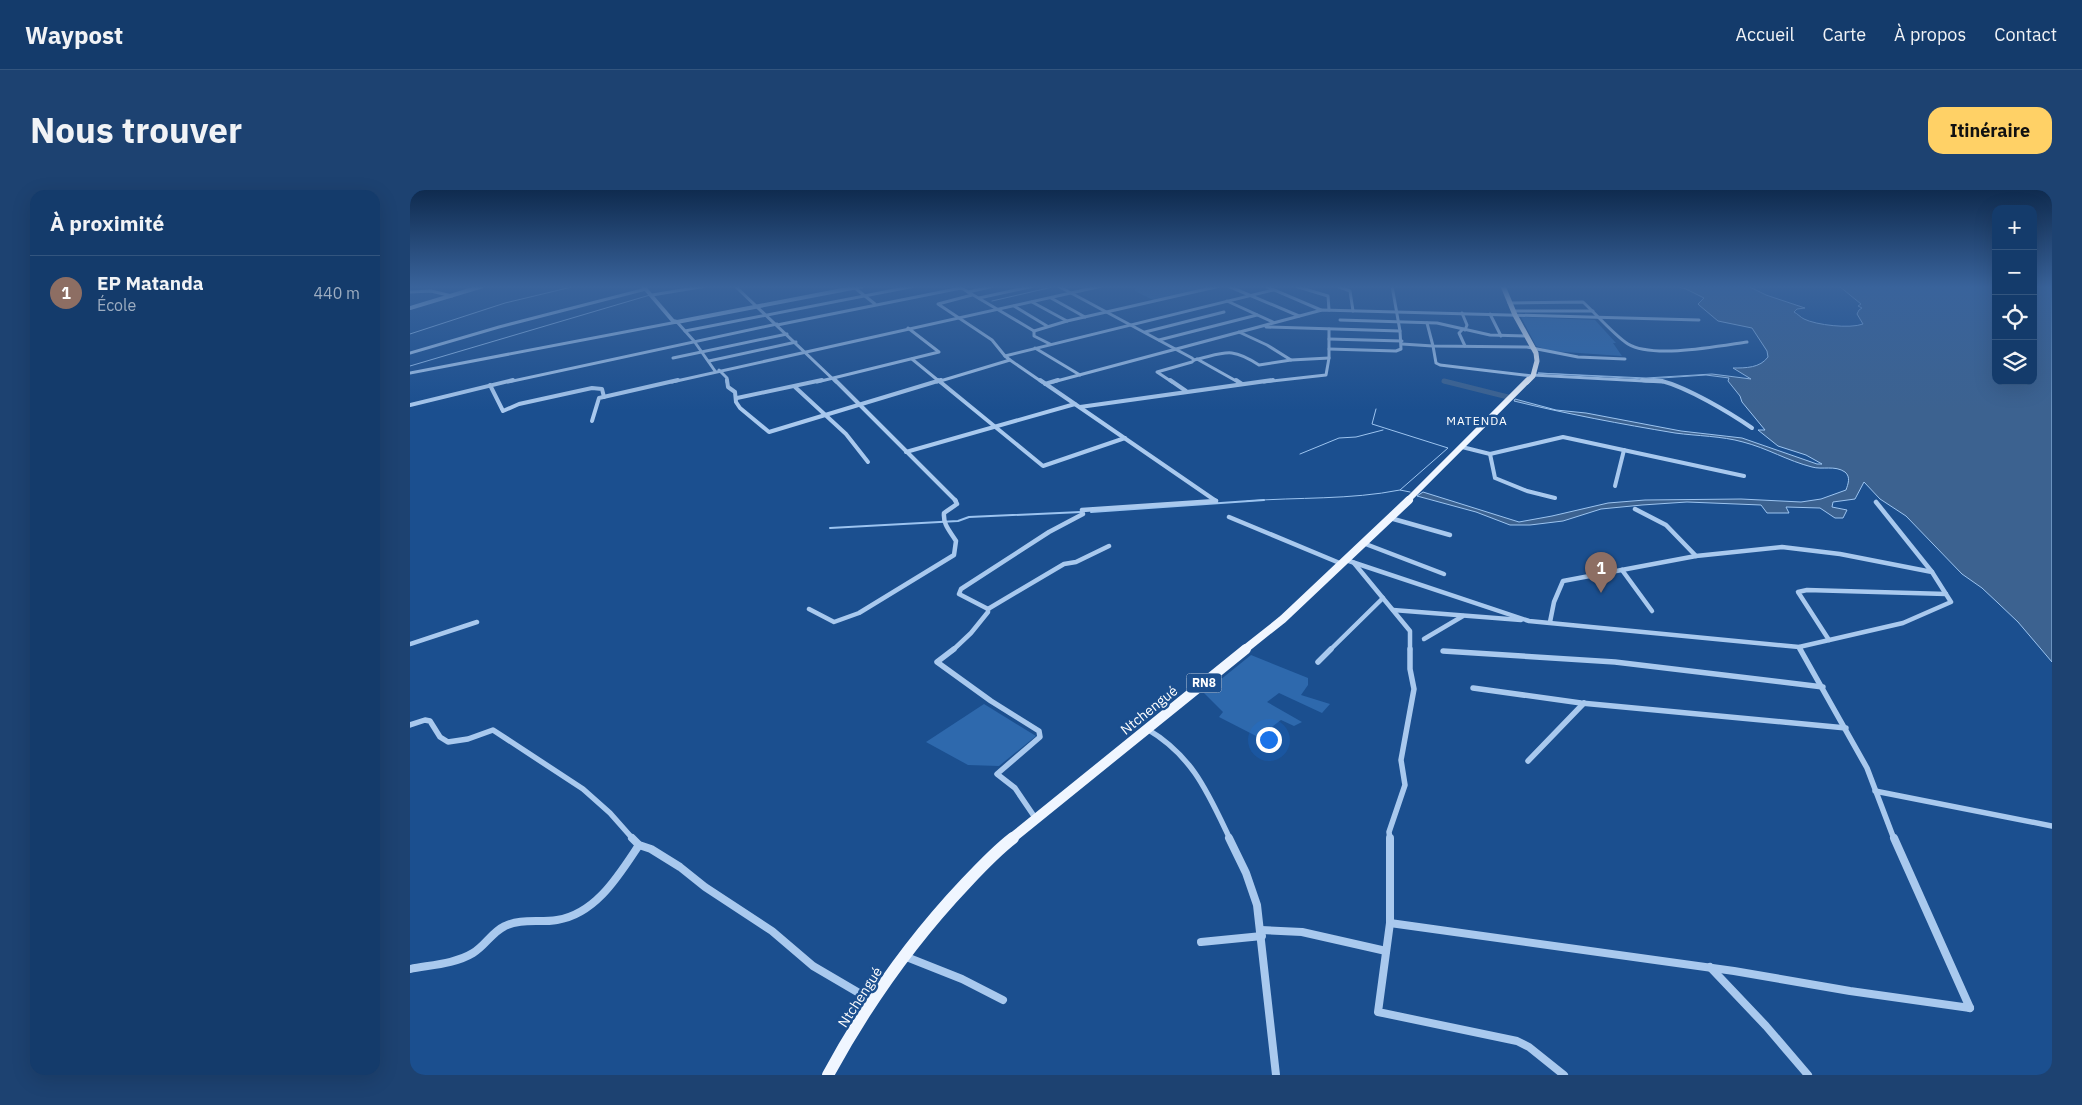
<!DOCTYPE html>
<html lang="fr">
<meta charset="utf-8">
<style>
body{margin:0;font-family:"IBM Plex Sans",sans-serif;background:#1d4271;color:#f1f3f6}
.controls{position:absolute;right:15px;top:15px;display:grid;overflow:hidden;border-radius:10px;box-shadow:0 5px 20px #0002}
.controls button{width:45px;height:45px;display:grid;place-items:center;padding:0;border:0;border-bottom:1px solid #33557e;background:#143b6b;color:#f1f3f6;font:25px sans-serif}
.you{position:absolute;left:858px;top:549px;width:18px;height:18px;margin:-12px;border:4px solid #fff;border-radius:50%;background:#1a73e8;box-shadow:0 0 0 8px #1a73e833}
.badge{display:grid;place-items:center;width:32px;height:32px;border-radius:50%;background:#ffd166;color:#fff;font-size:16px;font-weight:700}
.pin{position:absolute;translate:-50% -41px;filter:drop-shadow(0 1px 2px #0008)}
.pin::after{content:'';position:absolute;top:26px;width:18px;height:15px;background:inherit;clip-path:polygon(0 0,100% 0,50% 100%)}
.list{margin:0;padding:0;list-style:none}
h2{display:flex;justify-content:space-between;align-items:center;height:65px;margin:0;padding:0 20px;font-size:21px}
h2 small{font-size:16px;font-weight:400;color:#9dadc1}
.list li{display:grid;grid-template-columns:32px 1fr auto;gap:15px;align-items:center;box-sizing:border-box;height:75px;padding:0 20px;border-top:1px solid #33557e}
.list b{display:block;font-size:19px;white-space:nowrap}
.list p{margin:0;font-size:16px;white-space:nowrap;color:#9dadc1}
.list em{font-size:16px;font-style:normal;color:#9dadc1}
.icon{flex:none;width:28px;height:28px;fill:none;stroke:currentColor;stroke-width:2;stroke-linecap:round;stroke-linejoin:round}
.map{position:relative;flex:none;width:1642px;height:885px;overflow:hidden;border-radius:15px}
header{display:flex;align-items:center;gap:30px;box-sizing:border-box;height:70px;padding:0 25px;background:#143b6b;border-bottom:1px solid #33557e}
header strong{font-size:24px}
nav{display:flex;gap:28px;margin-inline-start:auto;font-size:18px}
.intro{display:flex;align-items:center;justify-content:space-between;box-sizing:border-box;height:120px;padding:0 30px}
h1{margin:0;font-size:35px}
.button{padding:12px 22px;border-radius:15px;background:#ffd166;color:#111;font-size:18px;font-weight:700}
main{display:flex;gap:30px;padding:0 30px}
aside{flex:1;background:#143b6b;border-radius:15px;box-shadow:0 5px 20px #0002}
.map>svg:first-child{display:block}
.green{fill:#2e69ad}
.water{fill:#3c6290;stroke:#9cc4f0}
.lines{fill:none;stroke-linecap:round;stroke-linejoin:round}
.stream-far1{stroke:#9cc4f0;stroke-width:1}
.stream{stroke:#9cc4f0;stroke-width:2}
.canal-far1{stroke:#3c6290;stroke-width:4}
.canal{stroke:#3c6290;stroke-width:5}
.minor-far4{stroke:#a9c9ee;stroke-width:3}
.minor-far3{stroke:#a9c9ee;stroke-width:4}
.minor-far2{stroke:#a9c9ee;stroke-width:4.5}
.minor-far1{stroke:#a9c9ee;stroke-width:5.5}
.minor{stroke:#a9c9ee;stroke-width:8}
.tertiary{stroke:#a9c9ee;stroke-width:4}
.primary-far4{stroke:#f0f6ff;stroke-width:5}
.primary-far3{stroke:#f0f6ff;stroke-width:6}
.primary-far2{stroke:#f0f6ff;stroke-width:8}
.primary-far1{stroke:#f0f6ff;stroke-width:10}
.primary{stroke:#f0f6ff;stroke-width:12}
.labels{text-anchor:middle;stroke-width:5;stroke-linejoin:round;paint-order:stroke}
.far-neighbourhood-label{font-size:12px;letter-spacing:1px;fill:#fff;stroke:#1b4f8f}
.shield{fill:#1b4f8f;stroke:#bbcadd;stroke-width:1}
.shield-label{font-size:12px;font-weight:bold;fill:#fff}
.street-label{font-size:14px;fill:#fff;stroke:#1b4f8f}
</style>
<header>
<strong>Waypost</strong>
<nav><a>Accueil</a><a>Carte</a><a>À propos</a><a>Contact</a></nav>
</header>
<div class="intro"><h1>Nous trouver</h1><a class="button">Itinéraire</a></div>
<main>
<aside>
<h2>À proximité<small></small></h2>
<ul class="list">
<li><span class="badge" style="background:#8d6e63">1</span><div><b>EP Matanda</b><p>École</p></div><em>440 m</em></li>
</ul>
</aside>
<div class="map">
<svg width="1642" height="885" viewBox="0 0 1642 885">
<rect width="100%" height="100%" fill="#1b4f8f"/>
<g class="green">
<polygon points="735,96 806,96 745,111 725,101 725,99"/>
<polygon points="1111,127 1185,130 1206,153 1203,153 1212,166 1140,161 1126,156"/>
<polygon points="841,465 898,488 898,495 891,505 920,514 912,523 869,503 857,512 892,532 884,536 871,530 848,547 809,527 813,522 794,503"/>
<polygon points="574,514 626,546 589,576 558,575 516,552"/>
</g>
<path class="water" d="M1265,96h73l18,9 39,13 -8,1 -3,3c4,2 6,5 10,7 12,6 46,10 59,5l-6,-10 2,-4 3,-2 -4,-2 3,-2 -22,-18h157v95h37v-95h19v376l-34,-40 -20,-19 -16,-15 -20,-14 -56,-58 -26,-17 -16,-17 -9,17 -22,3 -1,5 15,3 -4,8h-8l-15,-10 -34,-1 3,6h-22l-6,-8 -74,-3 -45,3 -41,4 -38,12 -33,4h-20l-34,-13 -59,-16 6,-4 96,30 33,-6 56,-13 37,-3 96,-1 60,3 20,-3 25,-9c2,-6 5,-13 -1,-18 -10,-7 -23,-2 -33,-5 -24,-6 -45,-19 -69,-25 -21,-6 -46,-6 -68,-9 -54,-9 -108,-19 -161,-32l1,-2 41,11 30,3 95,18 61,7 75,26h5l-16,-9 -28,-9 -20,-16h7l-23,-28 -2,-6 -12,-15 1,-3 -23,-3 -60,4 -108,-6 108,5 66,-4 39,5 -18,-11c13,0 27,0 35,-11l-1,-6 -15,-23 -34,-7 -19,-16 -1,-1 6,-6 -18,-9z"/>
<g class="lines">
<g class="stream-far1">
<polyline points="554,97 557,96"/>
<polyline points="582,111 647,96"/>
<polyline points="0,144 95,113 166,96"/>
<polyline points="0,176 240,105"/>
<polyline points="966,219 962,234 1038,258 990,300 1000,302"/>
<polyline points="890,264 929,248 946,247 973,240"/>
<path d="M837,311c51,-4 103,-1 153,-11"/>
</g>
<g class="stream">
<polyline points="681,322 854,310"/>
<polyline points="420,338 548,331 559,327 671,322"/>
</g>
<polyline class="canal-far1" points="1034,191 1037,192"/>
<polyline class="canal" points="1034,191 1098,207"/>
<g class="minor-far4">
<polyline points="325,96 426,192"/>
<polyline points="548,96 624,141 657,131 810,96"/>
<polyline points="648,96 782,168 784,170 782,172 747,182 762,192"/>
<polyline points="818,96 889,126"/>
<polyline points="855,96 911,120"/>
<polyline points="885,96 918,106 919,120"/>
<polyline points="927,96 940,101 943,121"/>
<polyline points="445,98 465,114"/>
<polyline points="0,102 21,101 42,106"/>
<polyline points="558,102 584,96"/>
<polyline points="242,105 296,96"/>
<polyline points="562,105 528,114 582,150 595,166"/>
<polyline points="569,108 624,96"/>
<polyline points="641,108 675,127"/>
<polyline points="817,111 863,132"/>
<polyline points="622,112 657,131"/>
<path d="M1099,113l74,-1c13,12 32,34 45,42 25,15 91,2 119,-2"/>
<polyline points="604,116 637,136"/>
<polyline points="1103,121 1183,121"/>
<polyline points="1052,123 1057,135 1055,140"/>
<polyline points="1080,124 1091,146"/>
<polyline points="930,130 1027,133 1080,145 1116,146"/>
<polyline points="1017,133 1023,156 1117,157 1168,167 1215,169"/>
<polyline points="367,135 551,98"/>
<polyline points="856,137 990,141"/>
<polyline points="1053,139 1049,143 1055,156"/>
<polyline points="275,141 505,96"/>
<polyline points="624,141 624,146 640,154"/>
<polyline points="735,142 814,122"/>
<polyline points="829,142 857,155 881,170"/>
<polyline points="919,149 992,151"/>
<polyline points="749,150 847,125"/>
<polyline points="992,154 1023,156 1026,173 1030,175 1123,186"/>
<polyline points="625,158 670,185"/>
<polyline points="919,159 986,161 991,159 990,141 982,96"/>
<polyline points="0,163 89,137 236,99"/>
<polyline points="263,168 377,144"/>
<polyline points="502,169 530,192"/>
<polyline points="787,169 828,192"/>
<polyline points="600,170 632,192"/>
<path d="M784,170c31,-7 36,-14 65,5l32,-5 38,-2"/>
<polyline points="299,171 386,152"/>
<polyline points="309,180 317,188 317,192"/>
<polyline points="0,183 267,132 284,151 305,181"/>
<polyline points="1123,185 1253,192"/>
<polyline points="98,192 367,134"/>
<polyline points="262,192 692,96"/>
<polyline points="407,192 529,162 498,138"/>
<polyline points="527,192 600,170 595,166 863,100"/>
<polyline points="643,192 912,120 1289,130"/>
<polyline points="854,192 916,185 919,168 919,139"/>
</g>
<g class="minor-far3">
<polyline points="317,190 318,197 325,202 326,212 330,218 359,242 531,190"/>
<polyline points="425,190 546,311"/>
<polyline points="528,190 633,276 715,248"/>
<polyline points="630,190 806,311"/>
<polyline points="760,190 776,201"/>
<polyline points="826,190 832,194"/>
<path d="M1232,190c6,1 14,0 20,1 26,7 67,31 90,47"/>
<polyline points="635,194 648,190"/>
<polyline points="80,195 93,221 109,214 182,198 192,199 194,207"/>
<polyline points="385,197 436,244 458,272"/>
<polyline points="327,208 412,190"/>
<polyline points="0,215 103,190"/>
<polyline points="670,217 863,190"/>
<polyline points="182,231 189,208 268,190"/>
<polyline points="1052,257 1080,264 1153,247 1334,286"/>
<polyline points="496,262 665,214"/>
<polyline points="1080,264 1085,288 1117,301 1145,308"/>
<polyline points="1205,296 1214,260"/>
</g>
<g class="minor-far2">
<polyline points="804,310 806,311"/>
<polyline points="1225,319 1256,335 1286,366"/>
<polyline points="819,327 932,374"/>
<polyline points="980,328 1040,345"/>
<polyline points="953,353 1034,384"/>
<polyline points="936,370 1119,431 1389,457 1493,433 1541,412 1522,382 1466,312"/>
<polyline points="944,373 1000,441 1000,460"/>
<polyline points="1212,380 1242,421"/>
<path d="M399,419l25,13 25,-9 95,-58 2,-14c-6,-10 -13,-16 -12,-28l13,-9 -2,-4"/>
<polyline points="578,419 654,374 666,372 699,356"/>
<polyline points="983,420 1111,430"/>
<polyline points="1140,432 1144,412 1153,391 1286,366 1372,357 1430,364 1522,382"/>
<polyline points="1014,449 1053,426"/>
<polyline points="1419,450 1388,402 1397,400 1536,404"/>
<polyline points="0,454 67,432"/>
<polyline points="1389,457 1391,460"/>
<polyline points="543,460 561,443 578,422 578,419 549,404 551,399 639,342 673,324 672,320 806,311"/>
<polyline points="920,460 973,408"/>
</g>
<g class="minor-far1">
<polyline points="544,459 527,472 581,511 629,541 630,547 587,584 605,598 626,629"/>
<polyline points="1390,459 1457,578 1484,649"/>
<polyline points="1033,461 1205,472 1413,497"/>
<polyline points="908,472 921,459"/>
<polyline points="1063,498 1171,513 1436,538"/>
<polyline points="0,535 15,530 20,531 30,547 38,552 58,549 83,540 173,599 200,623 223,649"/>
<path d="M737,539c46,27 61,64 83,110"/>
<polyline points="1118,571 1174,513"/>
<polyline points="1465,601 1642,636"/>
<polyline points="980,649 979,642 995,595 991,570 1004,499 1000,479 1000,459"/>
</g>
<g class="minor">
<polyline points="222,648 229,655 241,659 270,677 295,697 362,741 403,776 461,810"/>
<polyline points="819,648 836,683 847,715 866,885"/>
<polyline points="980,648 980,733 968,822 1107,851 1119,857 1154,885"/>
<polyline points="1484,648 1560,818"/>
<polyline points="980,733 1324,781 1440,801 1560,818"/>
<polyline points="851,740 892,742 976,761"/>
<polyline points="791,752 852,746"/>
<polyline points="494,766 552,789 593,810"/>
<polyline points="1300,777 1356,836 1398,885"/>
<path d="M0,779c20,-4 45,-5 63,-16 12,-7 19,-21 32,-27 16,-8 35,-3 52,-6 39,-6 62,-45 82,-75"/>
</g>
<g class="tertiary">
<polyline points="233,96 263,131 267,132 453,96"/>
<polyline points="0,118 73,96"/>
</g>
<polyline class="primary-far4" points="1093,96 1105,125 1126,163 1127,171 1123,186 1117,192"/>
<polyline class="primary-far3" points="997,311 1118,190"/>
<polyline class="primary-far2" points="834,460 873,429 999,310"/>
<polyline class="primary-far1" points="601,649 836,459"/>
<path class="primary" d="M418,885c38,-70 83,-134 138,-192 15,-16 30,-32 47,-45"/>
</g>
<linearGradient id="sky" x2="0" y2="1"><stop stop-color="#0f2b4f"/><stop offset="0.44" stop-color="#39639b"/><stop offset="1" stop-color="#39639b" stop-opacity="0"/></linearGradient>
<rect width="1642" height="220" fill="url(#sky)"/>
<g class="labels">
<g class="far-neighbourhood-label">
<text x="1067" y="235">MATENDA</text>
</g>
<rect class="shield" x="776.5" y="483.5" width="35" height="19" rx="4"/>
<g class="shield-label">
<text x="794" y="497">RN8</text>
</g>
<g class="street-label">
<text transform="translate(739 520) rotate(-39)" y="5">Ntchengué</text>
<text transform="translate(450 807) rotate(-57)" y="5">Ntchengué</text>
</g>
</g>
</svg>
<div class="controls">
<button>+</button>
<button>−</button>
<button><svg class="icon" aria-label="locate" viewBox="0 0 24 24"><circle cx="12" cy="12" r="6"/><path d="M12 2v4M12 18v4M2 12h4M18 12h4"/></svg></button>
<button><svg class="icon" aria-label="layers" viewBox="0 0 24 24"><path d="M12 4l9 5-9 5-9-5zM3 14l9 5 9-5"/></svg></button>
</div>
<div class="you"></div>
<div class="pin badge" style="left:1191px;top:403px;background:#8d6e63">1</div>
</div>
</main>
